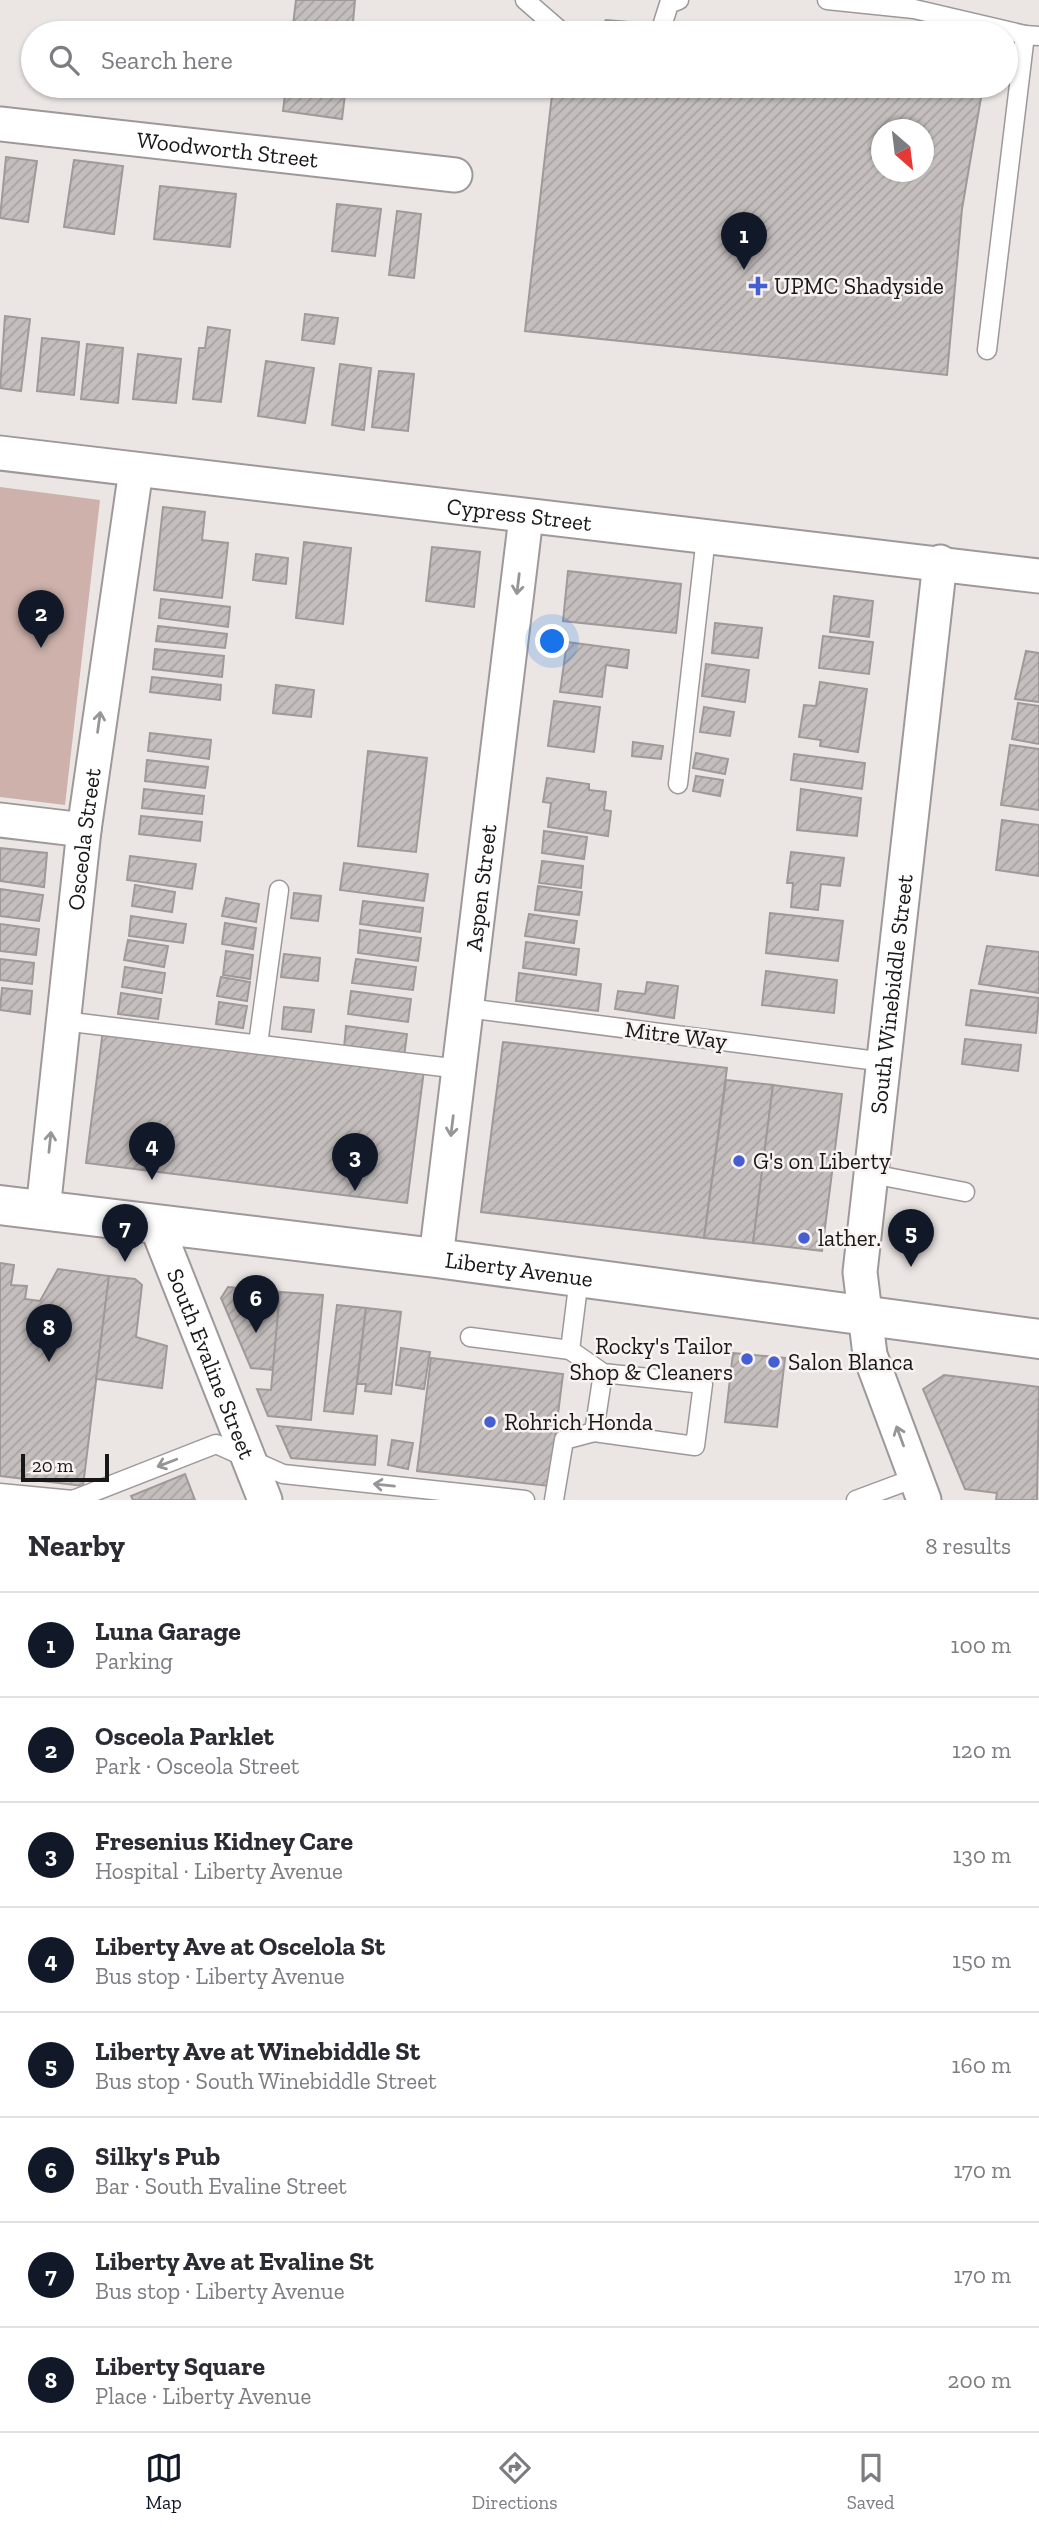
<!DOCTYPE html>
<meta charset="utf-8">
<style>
body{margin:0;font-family:"Zilla Slab",serif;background:#f7f7f7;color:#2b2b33}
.compass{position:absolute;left:871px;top:119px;width:63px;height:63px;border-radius:50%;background:#fff;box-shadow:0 2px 5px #0004;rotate:152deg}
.scale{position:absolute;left:21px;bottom:18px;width:88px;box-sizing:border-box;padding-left:7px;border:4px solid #181616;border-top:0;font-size:19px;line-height:24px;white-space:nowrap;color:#181616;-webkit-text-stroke:5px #f8f3f1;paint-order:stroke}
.you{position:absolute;left:553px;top:642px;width:24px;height:24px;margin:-18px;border:5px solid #fff;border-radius:50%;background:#1a73e8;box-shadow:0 0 0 10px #1a73e833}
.badge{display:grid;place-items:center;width:46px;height:46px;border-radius:50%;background:#111827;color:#fff;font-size:23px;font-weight:700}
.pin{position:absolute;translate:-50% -58px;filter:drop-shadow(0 2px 4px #0008)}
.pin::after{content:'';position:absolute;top:37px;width:24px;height:21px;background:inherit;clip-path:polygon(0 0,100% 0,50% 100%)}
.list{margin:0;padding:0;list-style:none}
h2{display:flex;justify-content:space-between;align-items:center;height:91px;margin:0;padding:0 28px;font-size:30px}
h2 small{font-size:23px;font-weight:400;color:#7c7c81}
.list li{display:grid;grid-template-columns:46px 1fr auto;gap:21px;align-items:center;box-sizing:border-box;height:105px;padding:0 28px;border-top:2px solid #e1e1e2}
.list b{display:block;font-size:26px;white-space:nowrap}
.list p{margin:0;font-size:23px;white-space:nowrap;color:#7c7c81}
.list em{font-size:23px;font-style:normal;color:#7c7c81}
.icon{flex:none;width:38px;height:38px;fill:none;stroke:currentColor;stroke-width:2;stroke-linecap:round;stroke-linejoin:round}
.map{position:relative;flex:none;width:1039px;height:1500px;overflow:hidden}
.search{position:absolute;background:#fff;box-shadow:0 2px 5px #0004;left:21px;right:21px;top:21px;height:77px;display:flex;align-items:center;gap:18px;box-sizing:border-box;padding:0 24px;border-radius:38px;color:#7c7c81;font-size:26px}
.sheet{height:931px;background:#fff}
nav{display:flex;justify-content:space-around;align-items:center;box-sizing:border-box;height:98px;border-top:2px solid #e1e1e2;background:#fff;font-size:19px;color:#7c7c81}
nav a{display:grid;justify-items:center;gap:4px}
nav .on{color:#111827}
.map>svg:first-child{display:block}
.green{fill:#cdb1aa}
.building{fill:url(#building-hatch);stroke:#9f9a99;stroke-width:2;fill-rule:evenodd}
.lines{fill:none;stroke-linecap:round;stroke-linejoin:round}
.lane-casing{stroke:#9e9998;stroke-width:21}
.street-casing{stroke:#9e9998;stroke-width:37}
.primary-casing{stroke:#9e9998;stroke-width:42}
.lane{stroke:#fff;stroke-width:18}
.street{stroke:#fff;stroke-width:33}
.primary{stroke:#fff;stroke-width:38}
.oneway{stroke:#979696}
.poi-dot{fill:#455fd2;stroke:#f8f3f1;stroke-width:2.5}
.labels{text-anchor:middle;stroke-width:5;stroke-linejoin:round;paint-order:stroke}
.street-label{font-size:23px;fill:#181616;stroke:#f8f3f1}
.poi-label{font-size:23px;fill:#181616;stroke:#f8f3f1;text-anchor:start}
</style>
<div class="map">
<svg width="1039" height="1500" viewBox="0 0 1039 1500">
<defs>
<pattern id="building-hatch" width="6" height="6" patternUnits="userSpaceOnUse" patternTransform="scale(1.75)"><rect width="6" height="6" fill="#c4bfbd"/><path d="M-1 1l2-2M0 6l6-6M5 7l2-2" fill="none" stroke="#a8a3a2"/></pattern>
</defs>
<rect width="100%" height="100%" fill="#ebe6e4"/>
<polygon class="green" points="0,487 100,500 65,805 0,797"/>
<g class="building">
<polygon points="296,0 355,0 352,33 292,33"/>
<polygon points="606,20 641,23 727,33 594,33"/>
<polygon points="286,86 346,86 342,119 283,111"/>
<path d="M553,86h430l-21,123 -15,166 -422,-44zM881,130h42v42h-42z"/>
<polygon points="6,157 37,161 28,222 0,218"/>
<polygon points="74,160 123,166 114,234 64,227"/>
<polygon points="160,186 236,194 230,247 154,239"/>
<polygon points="337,204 381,209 375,256 332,251"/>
<polygon points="397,211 421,214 414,278 389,275"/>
<polygon points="305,314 338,318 334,344 302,340"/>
<polygon points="5,316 30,319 21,391 0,388"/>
<polygon points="208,327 230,330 221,402 193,399 199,348 205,348"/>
<polygon points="42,338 79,342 74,395 37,391"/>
<polygon points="87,344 123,348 118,403 81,399"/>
<polygon points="138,354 181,359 176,403 133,399"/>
<polygon points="266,361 314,368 305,423 258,416"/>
<polygon points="340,364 371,368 364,430 332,425"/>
<polygon points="379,371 414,374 408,431 372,427"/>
<polygon points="163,507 205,512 202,540 228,543 222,598 154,590"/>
<polygon points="304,542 351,548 343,624 296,618"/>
<polygon points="432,547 480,552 474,607 426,601"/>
<polygon points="256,554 288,558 286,584 253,580"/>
<polygon points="568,571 681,584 676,633 563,621"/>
<polygon points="834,596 873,601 869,637 830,632"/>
<polygon points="161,599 230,607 228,627 159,618"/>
<polygon points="715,623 762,628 758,658 712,653"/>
<polygon points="158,626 227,634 225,648 156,641"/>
<polygon points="823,636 873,642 869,674 819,668"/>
<polygon points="567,642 629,650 627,668 606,665 602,697 560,692"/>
<polygon points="155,649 224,656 222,677 153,669"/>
<polygon points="1026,651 1039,653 1039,702 1015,699"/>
<polygon points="706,664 749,670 745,702 702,696"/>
<polygon points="152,677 221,685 220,700 150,692"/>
<polygon points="820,682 867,689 858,752 820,746 821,740 799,737 804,705 816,706"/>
<polygon points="276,685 314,690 311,717 273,713"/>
<polygon points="554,701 600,707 594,752 548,746"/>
<polygon points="1018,703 1039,706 1039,744 1012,739"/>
<polygon points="704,707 734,712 730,736 700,732"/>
<polygon points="150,733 211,740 209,759 148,751"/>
<polygon points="633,742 663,746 661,759 632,756"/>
<polygon points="1010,745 1039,749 1039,810 1001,805"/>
<polygon points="368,751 427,758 416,852 358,846"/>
<polygon points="696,753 728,759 725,774 693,768"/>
<polygon points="794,754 865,763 862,789 791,780"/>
<polygon points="147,760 208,767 205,788 145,781"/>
<polygon points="696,776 723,780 720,796 693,791"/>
<polygon points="547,778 589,784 589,790 606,792 604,810 611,811 608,836 548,827 551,803 543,802"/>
<polygon points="144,789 204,796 202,814 142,808"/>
<polygon points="801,789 861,798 857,836 797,830"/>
<polygon points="141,816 202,822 200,841 139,834"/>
<polygon points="1002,820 1039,825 1039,876 996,870"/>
<polygon points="544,831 587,837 584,859 542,853"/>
<polygon points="0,848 47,853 44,887 0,881"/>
<polygon points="791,852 844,858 840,886 821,884 818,910 791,907 793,883 787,883"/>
<polygon points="130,856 196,864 192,889 127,880"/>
<polygon points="542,861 583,866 581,888 539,883"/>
<polygon points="344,863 428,874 424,901 340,890"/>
<polygon points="135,885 175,892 172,912 132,906"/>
<polygon points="538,886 582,892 579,915 535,910"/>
<polygon points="0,889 43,895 39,921 0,916"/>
<polygon points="294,893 321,896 318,921 291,918"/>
<polygon points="226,898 259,904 256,922 222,916"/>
<polygon points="363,901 423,908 420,932 360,924"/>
<polygon points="770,913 843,921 838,961 766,953"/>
<polygon points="529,914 577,921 574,943 525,936"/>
<polygon points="131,916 186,924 183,943 129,936"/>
<polygon points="225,923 256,928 253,949 222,944"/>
<polygon points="0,924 39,929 36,955 0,951"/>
<polygon points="360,930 421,938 418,961 358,953"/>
<polygon points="128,940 168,946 164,967 124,960"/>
<polygon points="526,942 579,949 576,975 523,968"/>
<polygon points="987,946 1039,952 1039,993 979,984"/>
<polygon points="226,951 253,955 250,979 223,975"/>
<polygon points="284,954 320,958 318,981 281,977"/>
<polygon points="0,959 34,963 32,984 0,980"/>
<polygon points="356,959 416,967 413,990 352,983"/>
<polygon points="125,967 165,973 162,993 122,987"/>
<polygon points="766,971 837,980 834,1013 762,1005"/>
<polygon points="519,973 601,984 598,1011 516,1001"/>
<polygon points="221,977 250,982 247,1001 217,996"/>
<polygon points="647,982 678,986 674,1018 615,1009 618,991 645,994"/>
<polygon points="2,988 32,991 30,1014 0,1010"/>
<polygon points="971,990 1039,998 1036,1033 966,1025"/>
<polygon points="351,991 411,999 408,1022 348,1014"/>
<polygon points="121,993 161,999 158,1019 118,1014"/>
<polygon points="219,1002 247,1006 243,1028 216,1024"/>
<polygon points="284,1007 314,1010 311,1032 282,1029"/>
<polygon points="346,1026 407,1034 404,1057 344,1049"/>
<polygon points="103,1030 424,1070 407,1203 86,1163"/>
<polygon points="965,1039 1021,1045 1018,1071 962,1064"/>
<polygon points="503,1042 727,1068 704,1238 481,1212"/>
<polygon points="726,1080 773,1085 753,1243 704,1238"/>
<polygon points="773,1085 842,1094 822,1251 753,1243"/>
<polygon points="0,1263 14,1265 11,1285 27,1286 25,1299 40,1301 58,1269 109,1276 83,1486 0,1476"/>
<polygon points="109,1276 135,1279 142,1285 136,1337 167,1346 162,1388 96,1379"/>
<polygon points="228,1287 280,1292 273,1370 251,1368 221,1298"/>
<polygon points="280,1292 323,1295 311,1420 268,1416 257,1389 271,1390"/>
<polygon points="337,1305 366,1308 353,1414 324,1411"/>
<polygon points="366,1308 401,1312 391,1394 365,1391 366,1384 357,1384"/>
<polygon points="401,1348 430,1352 424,1389 396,1385"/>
<polygon points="733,1353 785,1358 777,1427 725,1422"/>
<polygon points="431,1358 563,1374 549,1486 417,1471"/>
<polygon points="944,1375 1039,1387 1037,1500 996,1500 997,1493 965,1489 923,1389"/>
<polygon points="277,1426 377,1436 375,1465 291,1458"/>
<polygon points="392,1440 413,1443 408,1469 388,1465"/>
<polygon points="185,1474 195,1500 133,1500 131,1496"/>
</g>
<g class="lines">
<defs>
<g id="lane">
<polyline points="525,0 563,33"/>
<polyline points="827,0 914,9 1025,35"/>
<polyline points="662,26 669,4 679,0"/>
<polyline points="987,350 1025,35 1039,36"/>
<polyline points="678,784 706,537"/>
<polyline points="467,1008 885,1062"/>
<polyline points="63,1021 460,1069"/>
<polyline points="258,1044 279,890"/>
<polyline points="872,1174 965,1192"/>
<polyline points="579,1278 570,1350 603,1373 703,1384 695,1446 594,1432 603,1373"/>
<polyline points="470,1337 570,1350"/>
<polyline points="0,1493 73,1500 216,1444 283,1474 525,1500"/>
<polyline points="554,1500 564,1440 594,1432"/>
<polyline points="856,1500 915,1478"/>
</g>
<g id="street">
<path id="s1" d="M0,124l455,51"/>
<path id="s2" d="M0,453l1039,123"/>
<polyline points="0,820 84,830"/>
<path id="s3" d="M43,1210l41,-380 52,-360"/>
<path id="s4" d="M157,1227l108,273"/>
<path id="s5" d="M436,1258l90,-741"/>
<path id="s6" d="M924,1500l-54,-145 -10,-83 80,-710"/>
</g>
<g id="primary">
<path id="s7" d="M0,1205l436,53 603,81"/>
</g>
</defs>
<use href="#lane" class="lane-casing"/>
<use href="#street" class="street-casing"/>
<use href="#primary" class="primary-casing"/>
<use href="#lane" class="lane"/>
<use href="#street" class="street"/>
<use href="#primary" class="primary"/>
</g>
<defs><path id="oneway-shaft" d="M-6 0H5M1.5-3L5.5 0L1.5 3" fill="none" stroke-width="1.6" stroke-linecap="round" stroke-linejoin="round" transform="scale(1.75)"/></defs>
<g class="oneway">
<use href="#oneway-shaft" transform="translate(518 584) rotate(97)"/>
<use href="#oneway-shaft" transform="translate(99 722) rotate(-82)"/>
<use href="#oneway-shaft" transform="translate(452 1126) rotate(97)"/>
<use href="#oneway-shaft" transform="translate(50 1142) rotate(-84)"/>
<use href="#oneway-shaft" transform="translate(900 1436) rotate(-110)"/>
<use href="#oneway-shaft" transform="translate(167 1463) rotate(159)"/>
<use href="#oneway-shaft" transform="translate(384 1485) rotate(-174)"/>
</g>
<g class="poi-dot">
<path d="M754.5 275.5h7v7h7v7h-7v7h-7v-7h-7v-7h7z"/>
<circle cx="739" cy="1161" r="7"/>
<circle cx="804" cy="1238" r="7"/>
<circle cx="747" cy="1359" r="7"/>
<circle cx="774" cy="1362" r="7"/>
<circle cx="490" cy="1422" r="7"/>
</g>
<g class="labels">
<g class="street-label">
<text dy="8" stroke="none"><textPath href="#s1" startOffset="229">Woodworth Street</textPath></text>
<text dy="8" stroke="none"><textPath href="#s2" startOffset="523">Cypress Street</textPath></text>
<text dy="8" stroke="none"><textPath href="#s3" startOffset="373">Osceola Street</textPath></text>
<text dy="8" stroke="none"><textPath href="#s5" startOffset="373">Aspen Street</textPath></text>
<text dy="8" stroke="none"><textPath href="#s6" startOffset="518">South Winebiddle Street</textPath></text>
<text transform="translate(676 1035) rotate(7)" y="8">Mitre Way</text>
<text dy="8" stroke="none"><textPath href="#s7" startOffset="523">Liberty Avenue</textPath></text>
<text dy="8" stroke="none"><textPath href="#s4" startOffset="147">South Evaline Street</textPath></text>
</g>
<g class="poi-label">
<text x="774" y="294">UPMC Shadyside</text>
<text x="753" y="1169">G's on Liberty</text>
<text x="818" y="1246">lather.</text>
<text x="733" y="1354" text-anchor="end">Rocky's Tailor<tspan x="733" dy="26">Shop &amp; Cleaners</tspan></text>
<text x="788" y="1370">Salon Blanca</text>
<text x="504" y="1430">Rohrich Honda</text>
</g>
</g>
</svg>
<svg class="compass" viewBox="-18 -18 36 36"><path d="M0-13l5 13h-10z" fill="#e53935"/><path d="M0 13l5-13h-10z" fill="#7c7c81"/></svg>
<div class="scale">20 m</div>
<div class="you"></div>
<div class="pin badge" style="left:744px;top:270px">1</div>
<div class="pin badge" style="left:41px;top:648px">2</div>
<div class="pin badge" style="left:355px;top:1191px">3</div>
<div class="pin badge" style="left:152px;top:1180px">4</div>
<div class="pin badge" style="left:911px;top:1267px">5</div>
<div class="pin badge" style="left:256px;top:1333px">6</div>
<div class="pin badge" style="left:125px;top:1262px">7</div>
<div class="pin badge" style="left:49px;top:1362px">8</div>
<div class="search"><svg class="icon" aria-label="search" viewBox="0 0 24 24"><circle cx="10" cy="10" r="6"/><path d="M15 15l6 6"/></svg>Search here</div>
</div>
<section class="sheet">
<h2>Nearby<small>8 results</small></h2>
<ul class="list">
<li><span class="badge">1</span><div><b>Luna Garage</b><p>Parking</p></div><em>100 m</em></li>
<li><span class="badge">2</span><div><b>Osceola Parklet</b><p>Park · Osceola Street</p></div><em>120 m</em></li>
<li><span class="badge">3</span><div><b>Fresenius Kidney Care</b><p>Hospital · Liberty Avenue</p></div><em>130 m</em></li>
<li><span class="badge">4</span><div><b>Liberty Ave at Oscelola St</b><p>Bus stop · Liberty Avenue</p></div><em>150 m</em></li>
<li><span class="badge">5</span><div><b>Liberty Ave at Winebiddle St</b><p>Bus stop · South Winebiddle Street</p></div><em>160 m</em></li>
<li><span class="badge">6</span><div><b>Silky's Pub</b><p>Bar · South Evaline Street</p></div><em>170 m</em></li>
<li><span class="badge">7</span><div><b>Liberty Ave at Evaline St</b><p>Bus stop · Liberty Avenue</p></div><em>170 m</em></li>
<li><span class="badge">8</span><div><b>Liberty Square</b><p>Place · Liberty Avenue</p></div><em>200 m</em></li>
</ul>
</section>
<nav>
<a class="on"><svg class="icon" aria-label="map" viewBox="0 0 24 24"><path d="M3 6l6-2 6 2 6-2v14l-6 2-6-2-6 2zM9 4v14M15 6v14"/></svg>Map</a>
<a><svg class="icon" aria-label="directions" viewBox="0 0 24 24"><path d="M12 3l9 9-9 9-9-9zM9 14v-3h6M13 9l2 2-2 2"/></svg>Directions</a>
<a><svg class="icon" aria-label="saved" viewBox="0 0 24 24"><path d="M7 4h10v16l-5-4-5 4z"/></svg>Saved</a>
</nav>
